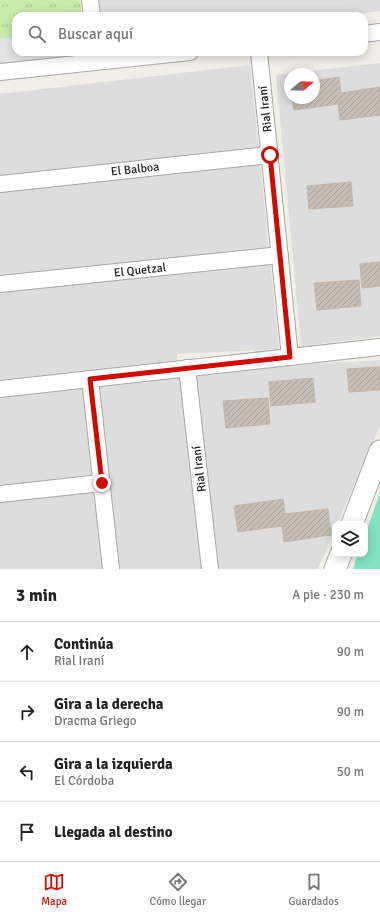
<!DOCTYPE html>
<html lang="es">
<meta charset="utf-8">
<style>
body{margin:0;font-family:Signika,sans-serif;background:#f6f6f6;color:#222}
.controls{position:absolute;right:12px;bottom:12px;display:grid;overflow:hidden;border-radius:8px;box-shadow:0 2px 10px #0003}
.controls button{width:36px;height:36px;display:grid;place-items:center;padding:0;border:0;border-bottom:1px solid #e0e0e0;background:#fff;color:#222;font:20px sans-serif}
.compass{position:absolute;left:284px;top:68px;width:36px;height:36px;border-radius:50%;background:#fff;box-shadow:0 2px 10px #0003;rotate:71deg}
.stop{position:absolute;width:12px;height:12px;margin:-9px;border:3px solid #d10a00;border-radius:50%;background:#fff}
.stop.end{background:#d10a00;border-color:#fff;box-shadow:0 1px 4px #0008}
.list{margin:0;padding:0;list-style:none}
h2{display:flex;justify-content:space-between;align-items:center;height:52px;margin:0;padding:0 16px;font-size:17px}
h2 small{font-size:13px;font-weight:400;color:#767676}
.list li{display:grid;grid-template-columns:26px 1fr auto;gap:12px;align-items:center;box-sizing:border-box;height:60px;padding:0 16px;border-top:1px solid #e0e0e0}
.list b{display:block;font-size:15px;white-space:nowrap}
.list p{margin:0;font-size:13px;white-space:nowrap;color:#767676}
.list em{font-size:13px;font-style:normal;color:#767676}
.icon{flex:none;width:22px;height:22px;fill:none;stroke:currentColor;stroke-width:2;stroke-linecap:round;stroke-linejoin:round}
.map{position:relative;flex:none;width:380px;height:569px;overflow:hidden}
.search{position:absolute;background:#fff;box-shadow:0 2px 10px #0003;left:12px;right:12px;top:12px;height:44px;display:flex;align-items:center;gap:10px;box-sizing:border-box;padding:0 14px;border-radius:12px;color:#767676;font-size:15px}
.sheet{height:292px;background:#fff}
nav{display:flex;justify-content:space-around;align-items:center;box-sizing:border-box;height:56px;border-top:1px solid #e0e0e0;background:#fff;font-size:11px;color:#767676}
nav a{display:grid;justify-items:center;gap:2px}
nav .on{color:#d10a00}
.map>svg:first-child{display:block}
.residential{fill:#dedddd;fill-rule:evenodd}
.grass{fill:url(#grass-tufts)}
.pitch{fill:#82e2c2}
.parking{fill:#e4e4e4}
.building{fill:url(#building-hatch);stroke:#c3b5a8}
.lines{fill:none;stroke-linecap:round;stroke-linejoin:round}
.minor-casing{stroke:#a7a7a7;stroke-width:18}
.tertiary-casing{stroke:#a7a7a7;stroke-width:23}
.minor{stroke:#fff;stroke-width:16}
.tertiary{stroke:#fff;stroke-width:21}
.route{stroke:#d10a00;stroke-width:5}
.labels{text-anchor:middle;stroke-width:3;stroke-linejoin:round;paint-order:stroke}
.street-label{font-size:12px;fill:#202020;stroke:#fff}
</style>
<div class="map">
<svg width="380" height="569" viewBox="0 0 380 569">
<defs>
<pattern id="grass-tufts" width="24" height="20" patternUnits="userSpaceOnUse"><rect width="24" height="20" fill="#c8ecab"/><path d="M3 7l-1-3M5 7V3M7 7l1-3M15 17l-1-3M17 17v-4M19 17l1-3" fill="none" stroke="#acca93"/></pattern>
<pattern id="building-hatch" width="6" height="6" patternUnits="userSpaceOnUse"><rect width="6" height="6" fill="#c6beb6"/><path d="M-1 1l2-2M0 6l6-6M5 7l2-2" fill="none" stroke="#aaa39c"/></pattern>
</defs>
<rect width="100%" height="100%" fill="#f1eee7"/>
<g class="residential">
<polygon points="98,0 380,0 380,11 339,16 100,16"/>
<path d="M380,63v273l-79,10 -25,-271zM290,74h24v24h-24z"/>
<polygon points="250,65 279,349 177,354 203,569 0,569 0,94"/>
<polygon points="380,360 380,426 337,524 335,524 335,529 318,569 217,569 196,375 309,364"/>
</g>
<polygon class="grass" points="0,0 80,0 82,16 16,16 16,37 0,39"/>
<polygon class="pitch" points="380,493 380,569 353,569 358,554 365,554 365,535"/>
<polygon class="parking" points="16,37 16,52 86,52 86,58 0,67 0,39"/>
<g class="building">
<polygon points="339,77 341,93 380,87 380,115 340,120 338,104 294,110 292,98 314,98 314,81"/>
<polygon points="351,182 353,206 309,209 307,186"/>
<polygon points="380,262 380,286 362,288 360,264"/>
<polygon points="359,280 361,306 317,310 314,283"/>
<polygon points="380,367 380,390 349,392 347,369"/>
<polygon points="313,378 315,402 271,406 269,382"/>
<polygon points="268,398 270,424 226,428 223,401"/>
<polygon points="283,499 285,514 328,509 331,535 284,542 282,526 238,532 234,506"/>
</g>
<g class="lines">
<defs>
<g id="minor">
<polyline points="90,0 92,16"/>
<polyline points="364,34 380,32"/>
<polyline points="259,52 290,357"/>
<polyline points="0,72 190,52"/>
<polyline points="0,184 269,155"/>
<polyline points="0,284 280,255"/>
<polyline points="187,368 210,569"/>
<polyline points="90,379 111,569"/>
<polyline points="0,389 380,347"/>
<polyline points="0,494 101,483"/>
</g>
<g id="tertiary">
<polyline points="352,524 380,451"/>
<polyline points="335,569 341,554"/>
</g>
</defs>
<use href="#minor" class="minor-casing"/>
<use href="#tertiary" class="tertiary-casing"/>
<use href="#minor" class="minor"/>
<use href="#tertiary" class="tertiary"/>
</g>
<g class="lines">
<polyline class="route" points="102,483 90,379 290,357 270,155"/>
</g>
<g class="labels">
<g class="street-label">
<text transform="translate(265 109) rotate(-96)" y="4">Rial Iraní</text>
<text transform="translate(135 169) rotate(-6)" y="4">El Balboa</text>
<text transform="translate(140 270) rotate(-6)" y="4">El Quetzal</text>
<text transform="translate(199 469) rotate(-97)" y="4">Rial Iraní</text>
</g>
</g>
</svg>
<div class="controls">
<button><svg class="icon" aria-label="layers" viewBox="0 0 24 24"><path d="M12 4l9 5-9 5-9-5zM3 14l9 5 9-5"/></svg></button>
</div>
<svg class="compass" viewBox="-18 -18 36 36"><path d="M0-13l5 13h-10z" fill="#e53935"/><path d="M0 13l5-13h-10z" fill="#767676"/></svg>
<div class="stop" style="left:270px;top:155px"></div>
<div class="stop end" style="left:102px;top:483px"></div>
<div class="search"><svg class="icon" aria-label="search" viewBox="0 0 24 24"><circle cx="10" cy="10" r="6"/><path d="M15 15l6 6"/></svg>Buscar aquí</div>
</div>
<section class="sheet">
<h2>3 min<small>A pie · 230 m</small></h2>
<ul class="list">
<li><svg class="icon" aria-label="ahead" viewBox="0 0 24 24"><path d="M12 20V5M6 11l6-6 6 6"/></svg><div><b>Continúa</b><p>Rial Iraní</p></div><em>90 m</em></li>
<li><svg class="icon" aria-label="right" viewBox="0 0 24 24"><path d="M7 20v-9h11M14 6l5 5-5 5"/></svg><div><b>Gira a la derecha</b><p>Dracma Griego</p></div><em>90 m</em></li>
<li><svg class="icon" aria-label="left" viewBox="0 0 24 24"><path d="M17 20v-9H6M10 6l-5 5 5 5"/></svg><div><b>Gira a la izquierda</b><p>El Córdoba</p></div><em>50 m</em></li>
<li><svg class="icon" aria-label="arrive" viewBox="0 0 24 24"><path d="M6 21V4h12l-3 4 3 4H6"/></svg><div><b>Llegada al destino</b></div></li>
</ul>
</section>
<nav>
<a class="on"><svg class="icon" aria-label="map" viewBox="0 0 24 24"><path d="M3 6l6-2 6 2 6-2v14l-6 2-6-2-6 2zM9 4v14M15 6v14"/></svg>Mapa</a>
<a><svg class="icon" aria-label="directions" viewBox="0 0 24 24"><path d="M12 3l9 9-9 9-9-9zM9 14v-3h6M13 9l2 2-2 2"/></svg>Cómo llegar</a>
<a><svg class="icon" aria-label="saved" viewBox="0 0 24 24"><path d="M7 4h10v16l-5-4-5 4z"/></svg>Guardados</a>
</nav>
